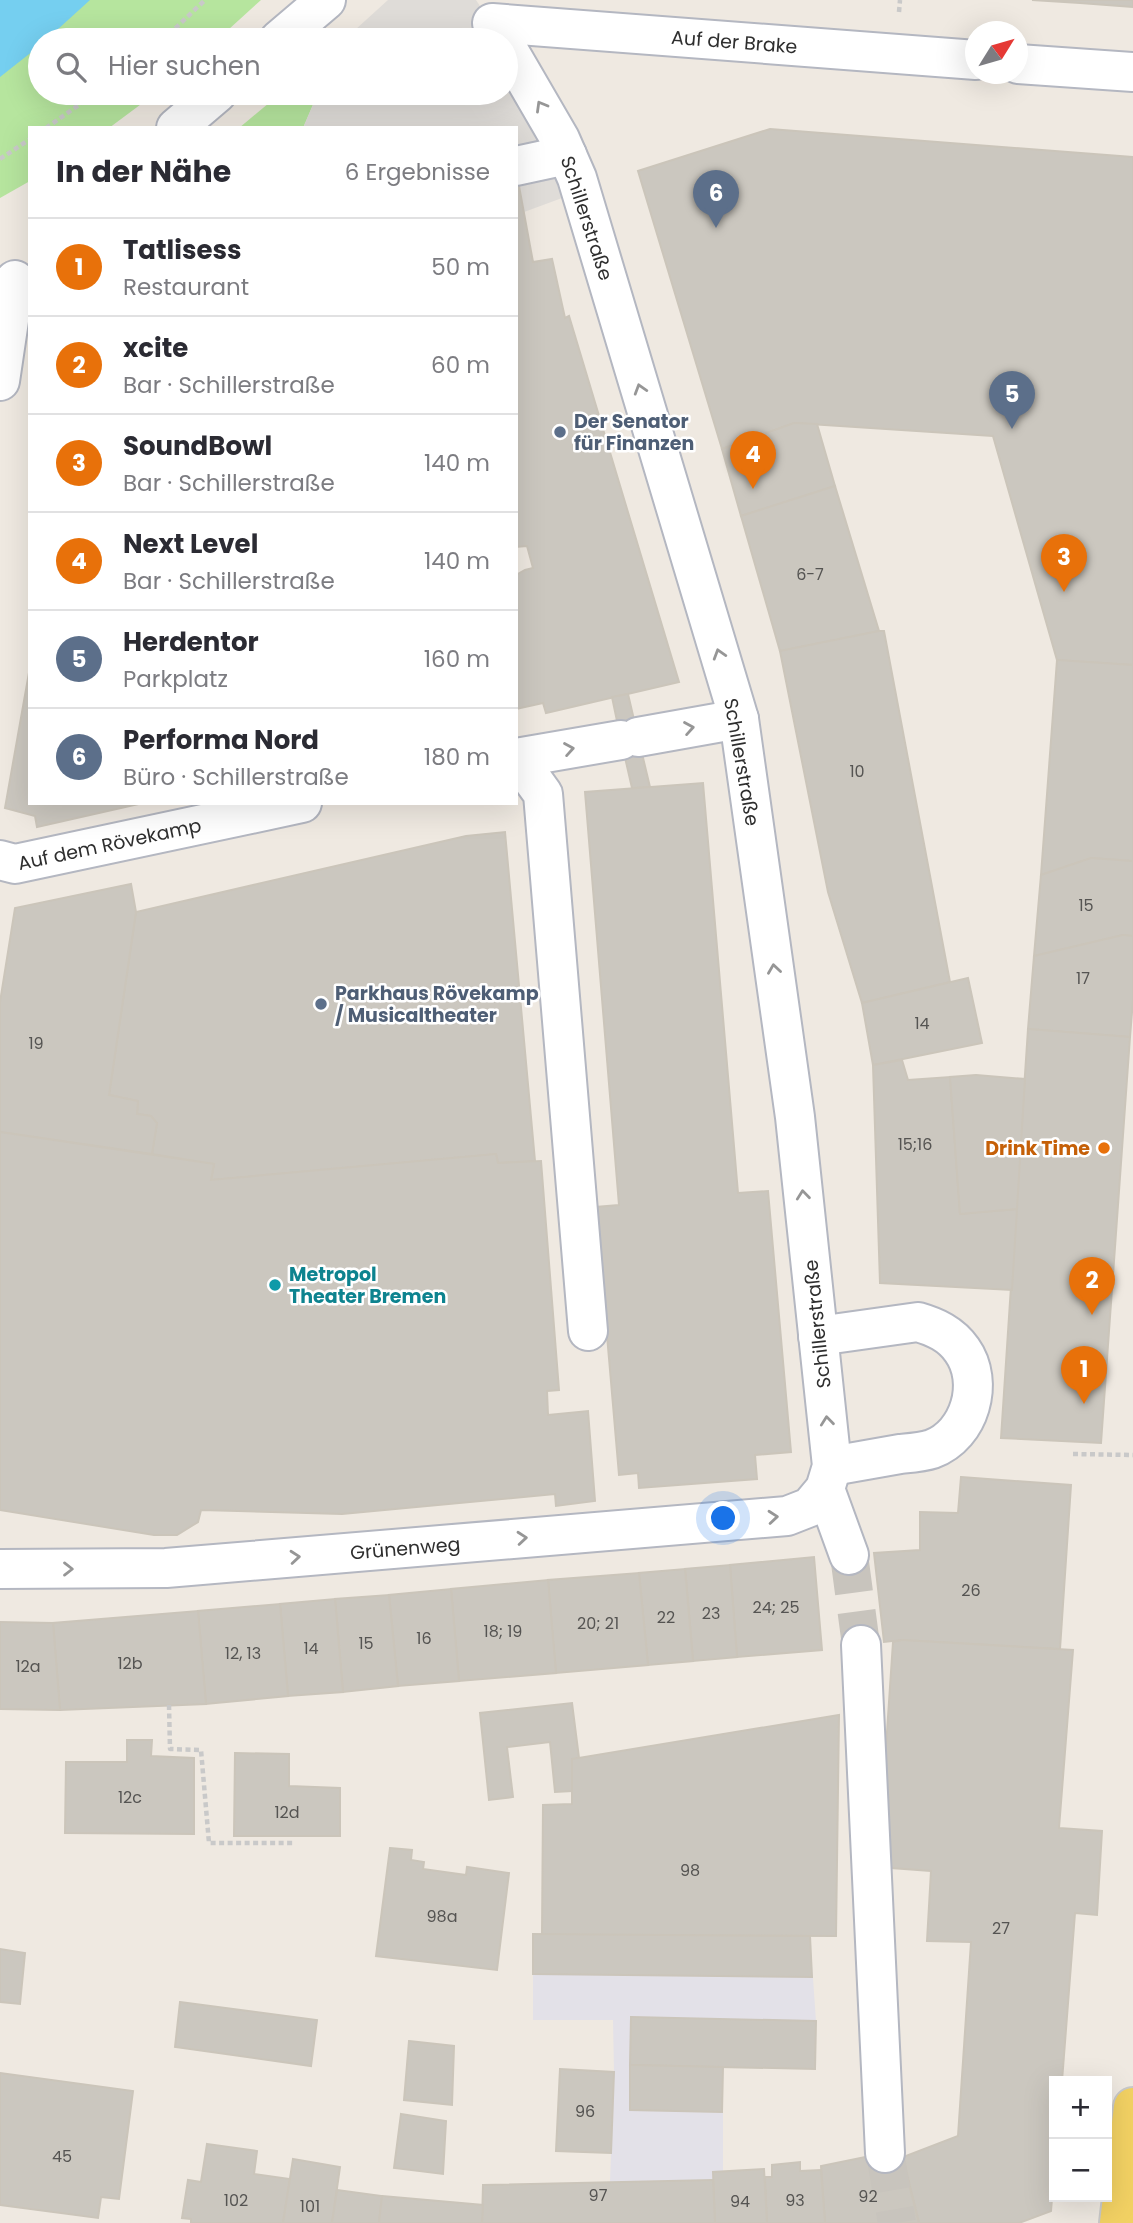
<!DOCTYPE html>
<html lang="de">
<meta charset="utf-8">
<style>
body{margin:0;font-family:Poppins,sans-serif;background:#f7f7f7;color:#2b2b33}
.controls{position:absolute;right:21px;bottom:21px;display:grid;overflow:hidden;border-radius:0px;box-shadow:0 7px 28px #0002}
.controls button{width:63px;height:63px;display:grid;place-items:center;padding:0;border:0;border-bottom:2px solid #e1e1e2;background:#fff;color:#2b2b33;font:35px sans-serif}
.compass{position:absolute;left:965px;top:21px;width:63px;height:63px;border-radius:50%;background:#fff;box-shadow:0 7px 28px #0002;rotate:53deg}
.you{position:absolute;left:724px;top:1519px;width:24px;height:24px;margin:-18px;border:5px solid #fff;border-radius:50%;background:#1a73e8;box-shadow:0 0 0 10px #1a73e833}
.badge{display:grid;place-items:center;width:46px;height:46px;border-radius:50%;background:#4264fb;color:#fff;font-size:23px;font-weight:700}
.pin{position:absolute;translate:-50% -58px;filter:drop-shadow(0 2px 4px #0008)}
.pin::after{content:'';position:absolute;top:37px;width:24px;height:21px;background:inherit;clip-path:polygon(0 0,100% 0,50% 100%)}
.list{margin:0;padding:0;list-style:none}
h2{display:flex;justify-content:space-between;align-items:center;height:91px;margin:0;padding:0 28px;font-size:30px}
h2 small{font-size:23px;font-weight:400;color:#7c7c81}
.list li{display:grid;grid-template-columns:46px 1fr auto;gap:21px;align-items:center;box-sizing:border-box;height:98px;padding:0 28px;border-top:2px solid #e1e1e2}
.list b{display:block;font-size:26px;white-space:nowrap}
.list p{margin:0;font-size:23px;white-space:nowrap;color:#7c7c81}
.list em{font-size:23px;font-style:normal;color:#7c7c81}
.icon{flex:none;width:38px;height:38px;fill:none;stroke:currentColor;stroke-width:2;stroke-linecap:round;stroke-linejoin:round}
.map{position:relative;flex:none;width:1133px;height:2223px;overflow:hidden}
.search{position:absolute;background:#fff;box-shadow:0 7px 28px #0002;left:28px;top:28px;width:490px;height:77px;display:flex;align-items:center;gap:18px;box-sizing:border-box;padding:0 24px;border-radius:38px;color:#7c7c81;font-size:26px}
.panel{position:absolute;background:#fff;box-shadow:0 7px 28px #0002;left:28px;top:126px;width:490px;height:679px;border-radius:0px}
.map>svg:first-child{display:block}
.industrial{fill:#e3e1e8}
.green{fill:#b6e59e}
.plaza{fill:#dfdcd8}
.water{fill:#75cff0}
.building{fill:#cbc7bf;stroke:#cbc5ba;stroke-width:2}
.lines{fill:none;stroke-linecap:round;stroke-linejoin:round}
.minor-tunnel{stroke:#c8c4bd;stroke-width:38;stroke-dasharray:38 19;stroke-linecap:butt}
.minor-casing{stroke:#b4b7c1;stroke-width:42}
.major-casing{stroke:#c9c9c9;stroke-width:42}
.path{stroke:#c9c9c9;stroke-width:4.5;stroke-dasharray:5 3.5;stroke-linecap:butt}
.minor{stroke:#fff;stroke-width:38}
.major{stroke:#f2d163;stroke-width:38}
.oneway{stroke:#969696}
.service-dot{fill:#5c6f8a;stroke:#fff;stroke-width:2.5}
.food-dot{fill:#e8710a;stroke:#fff;stroke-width:2.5}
.culture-dot{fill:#0f9aa8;stroke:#fff;stroke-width:2.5}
.labels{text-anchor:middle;stroke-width:5;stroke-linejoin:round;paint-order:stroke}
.number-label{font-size:16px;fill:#555452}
.street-label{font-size:19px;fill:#2e2e2e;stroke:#fff}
.service-label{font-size:19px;font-weight:bold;fill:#4e5e75;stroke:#fff;text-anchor:start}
.food-label{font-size:19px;font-weight:bold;fill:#c56008;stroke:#fff;text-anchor:end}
.culture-label{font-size:19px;font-weight:bold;fill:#0d838f;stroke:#fff;text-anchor:start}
</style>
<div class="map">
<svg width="1133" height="2223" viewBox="0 0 1133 2223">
<rect width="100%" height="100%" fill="#efe9e1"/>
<polygon class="industrial" points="533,1934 810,1936 816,2021 815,2069 723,2067 723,2172 713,2172 713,2180 610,2182 614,2072 613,2020 533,2020"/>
<g class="green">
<polygon points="0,0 261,0 217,40 40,40 40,93 156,93 109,128 30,128 30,181 0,198"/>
<polygon points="281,93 318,93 303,128 239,128"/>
</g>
<g class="plaza">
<polygon points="388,0 476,0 502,40 344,40"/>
<polygon points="506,46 581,191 516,215 516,128 303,128 318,93 506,93"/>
</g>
<polygon class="water" points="0,0 90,0 46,40 40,40 38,47 0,77"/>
<g class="building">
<polygon points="1032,0 1133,0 1133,7 1080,3"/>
<polygon points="770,129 1133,157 1133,665 1057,660 993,436 794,423 722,449 638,171"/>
<polygon points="519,186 533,262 552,259 565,318 569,316 679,682 546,713 543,703 516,709 516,575 525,570 533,568 527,546 516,547 516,187"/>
<polygon points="794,423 817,424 835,486 741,516 722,449"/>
<polygon points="835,486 879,631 780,651 741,516"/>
<polygon points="879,631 884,631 950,982 862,1003 828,892 780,651"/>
<polygon points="1057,660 1133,665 1133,861 1091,858 1041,875"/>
<polygon points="30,667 30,803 143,803 37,827 35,816 5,808"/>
<polygon points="628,694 638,737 650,787 632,788 621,740 612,697"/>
<polygon points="703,783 738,1193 768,1191 791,1452 755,1455 757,1479 639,1488 638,1473 619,1475 596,1207 619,1205 585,792"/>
<polygon points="505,832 535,1161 498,1163 496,1154 211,1180 214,1164 152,1154 157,1123 151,1116 137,1114 138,1101 109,1095 136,912 466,836"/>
<polygon points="1091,858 1133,861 1133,936 1123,935 1034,956 1041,875"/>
<polygon points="131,884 136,912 109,1095 138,1101 137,1114 151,1116 157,1123 152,1154 0,1132 0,1002 15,908"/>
<polygon points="1123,935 1133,936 1133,1000 1130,1037 1028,1029 1034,956"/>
<polygon points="968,978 982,1043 873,1065 862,1003"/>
<polygon points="1028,1029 1130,1037 1101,1443 1001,1438"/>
<polygon points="902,1060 908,1080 950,1077 960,1214 1017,1209 1012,1290 880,1283 873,1065"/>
<polygon points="976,1075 1025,1079 1017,1209 960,1214 950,1077"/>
<polygon points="0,1132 214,1164 211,1180 496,1154 498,1163 541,1161 559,1390 547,1391 548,1415 588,1411 595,1501 556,1506 555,1494 342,1514 201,1510 198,1522 177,1535 154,1535 0,1510"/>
<polygon points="961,1477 1071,1485 1060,1649 902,1640 884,1642 874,1553 920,1550 920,1512 958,1513"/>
<polygon points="814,1557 822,1650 737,1657 730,1565"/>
<polygon points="730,1565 737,1657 693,1661 685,1569"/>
<polygon points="685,1569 693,1661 648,1665 639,1573"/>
<polygon points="639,1573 648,1665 556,1673 548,1580"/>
<polygon points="548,1580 556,1673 459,1681 451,1589"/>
<polygon points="451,1589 459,1681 398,1686 389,1595"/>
<polygon points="389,1595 398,1686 343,1692 335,1599"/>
<polygon points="335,1599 343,1692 288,1696 280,1604"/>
<polygon points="280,1604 288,1696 206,1704 198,1611"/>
<polygon points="198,1611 206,1704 60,1710 53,1623"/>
<polygon points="0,1622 53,1623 60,1710 0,1709"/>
<polygon points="902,1640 1073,1650 1059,1828 1102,1831 1097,1915 1075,1913 1062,2081 1054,2081 1054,2174 1051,2211 1019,2223 919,2223 903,2157 958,2136 971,1942 927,1941 931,1871 878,1867 893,1642"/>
<polygon points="572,1703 579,1758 572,1759 572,1791 555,1792 550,1742 507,1747 513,1797 489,1800 480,1713"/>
<polygon points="839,1715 836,1936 542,1935 543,1805 572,1804 572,1759"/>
<polygon points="127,1740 152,1740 151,1756 194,1758 194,1834 65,1833 66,1762 127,1762"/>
<polygon points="235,1753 289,1754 289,1786 340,1788 340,1836 234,1836"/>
<polygon points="390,1848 412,1850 411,1860 424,1862 423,1869 466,1875 467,1867 509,1873 497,1970 376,1956"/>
<polygon points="533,1934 810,1936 812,1977 533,1974"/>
<polygon points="0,1949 25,1953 20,2004 0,2002"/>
<polygon points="180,2002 317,2020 311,2066 175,2047"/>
<polygon points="631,2017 816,2021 815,2069 630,2065"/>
<polygon points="409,2041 454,2046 452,2105 404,2100"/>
<polygon points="630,2065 723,2067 722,2112 630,2110"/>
<polygon points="560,2069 614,2072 611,2153 556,2151"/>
<polygon points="0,2073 133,2091 119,2199 101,2197 98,2218 0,2205"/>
<polygon points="401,2114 446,2121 443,2174 394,2168"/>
<polygon points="207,2144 257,2151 254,2174 290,2179 283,2223 191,2223 191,2219 182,2218 188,2180 201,2182"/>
<polygon points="900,2150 919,2223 825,2223 821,2166"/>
<polygon points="293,2159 340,2167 332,2223 283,2223"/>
<polygon points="800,2162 800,2171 821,2170 825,2223 767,2223 765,2177 772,2177 772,2165"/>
<polygon points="764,2169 767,2223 715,2223 713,2172"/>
<polygon points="713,2180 715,2223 482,2223 483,2185"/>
<polygon points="337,2190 382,2196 379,2223 332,2223"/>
<polygon points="382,2196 483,2205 482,2223 379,2223"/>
</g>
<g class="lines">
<g class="minor-tunnel">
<polyline points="849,1555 861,1645"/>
<polyline points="885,2153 897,2223"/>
</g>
<defs>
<g id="minor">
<path id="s1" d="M492,23l484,37"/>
<polyline points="279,40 326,0"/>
<polyline points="1018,64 1133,72"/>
<polyline points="176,128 217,93"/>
<polyline points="516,166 567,155"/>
<polyline points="0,381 15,280"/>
<polyline points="638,737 739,719"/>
<polyline points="516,758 621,740"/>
<polyline points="517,758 543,794 588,1331"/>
<path id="s2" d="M0,860l15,4 287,-61"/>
<path d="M818,1336l100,-14c17,5 33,12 44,28 23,32 8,85 -30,99 -9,3 -22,4 -32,5 -23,4 -45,8 -68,12"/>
<polyline points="825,1489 849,1555"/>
<path id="s3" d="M0,1569l166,-1 621,-52 23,-9 15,-18 7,-23 -37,-349 -56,-398 -162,-541 -17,-39 -54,-93"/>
<polyline points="861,1645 885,2153"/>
</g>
<polyline id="major" points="1119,2223 1133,2107"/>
</defs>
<use href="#minor" class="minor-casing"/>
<use href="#major" class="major-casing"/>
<g class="path">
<polyline points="899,12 900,0"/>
<polyline points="163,40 205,0"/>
<polyline points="46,128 96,93"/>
<polyline points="0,159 30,139"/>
<polyline points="1073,1454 1133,1455"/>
<polyline points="169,1705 170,1749 201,1750 209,1843 293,1843"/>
</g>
<use href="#minor" class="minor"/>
<use href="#major" class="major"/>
</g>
<defs><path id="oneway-chevron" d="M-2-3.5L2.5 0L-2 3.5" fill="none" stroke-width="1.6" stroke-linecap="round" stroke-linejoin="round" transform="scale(1.75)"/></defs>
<g class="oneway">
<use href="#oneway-chevron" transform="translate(541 106) rotate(-120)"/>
<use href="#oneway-chevron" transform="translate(640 389) rotate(-107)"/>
<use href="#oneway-chevron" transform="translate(719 654) rotate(-107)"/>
<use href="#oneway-chevron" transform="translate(689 728) rotate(-10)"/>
<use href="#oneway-chevron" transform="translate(569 749) rotate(-10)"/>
<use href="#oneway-chevron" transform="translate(774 969) rotate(-98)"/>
<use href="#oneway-chevron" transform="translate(803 1195) rotate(-96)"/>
<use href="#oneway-chevron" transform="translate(827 1421) rotate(-96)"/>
<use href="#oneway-chevron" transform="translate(773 1517) rotate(-5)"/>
<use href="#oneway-chevron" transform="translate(522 1538) rotate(-5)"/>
<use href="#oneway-chevron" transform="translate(295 1557) rotate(-5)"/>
<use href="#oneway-chevron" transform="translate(68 1569)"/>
</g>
<g class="service-dot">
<circle cx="560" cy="432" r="7"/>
<circle cx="321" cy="1004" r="7"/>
</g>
<circle class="food-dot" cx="1104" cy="1148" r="7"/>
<circle class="culture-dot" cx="275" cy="1285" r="7"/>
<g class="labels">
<g class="number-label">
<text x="810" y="580">6-7</text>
<text x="857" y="777">10</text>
<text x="1086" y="911">15</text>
<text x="1083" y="984">17</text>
<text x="922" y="1029">14</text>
<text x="36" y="1049">19</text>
<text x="915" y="1150">15;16</text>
<text x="971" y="1596">26</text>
<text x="776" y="1613">24; 25</text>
<text x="711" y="1619">23</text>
<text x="666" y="1623">22</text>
<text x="598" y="1629">20; 21</text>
<text x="503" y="1637">18; 19</text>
<text x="424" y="1644">16</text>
<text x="366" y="1649">15</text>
<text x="311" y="1654">14</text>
<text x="243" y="1659">12, 13</text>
<text x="130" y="1669">12b</text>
<text x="28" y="1672">12a</text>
<text x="130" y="1803">12c</text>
<text x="287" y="1818">12d</text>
<text x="690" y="1876">98</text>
<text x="442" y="1922">98a</text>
<text x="1001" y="1934">27</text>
<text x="585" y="2117">96</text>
<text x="62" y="2162">45</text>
<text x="598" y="2201">97</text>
<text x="868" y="2202">92</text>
<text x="236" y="2206">102</text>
<text x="795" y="2206">93</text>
<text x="740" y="2207">94</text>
<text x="310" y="2212">101</text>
</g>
<g class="street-label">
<text dy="7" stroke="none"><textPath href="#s1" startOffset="243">Auf der Brake</textPath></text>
<text transform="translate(587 218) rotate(72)" y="7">Schillerstraße</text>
<text transform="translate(742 762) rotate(80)" y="7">Schillerstraße</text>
<text dy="7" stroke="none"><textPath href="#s2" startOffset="112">Auf dem Rövekamp</textPath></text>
<text transform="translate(817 1324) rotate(-96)" y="7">Schillerstraße</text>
<text dy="7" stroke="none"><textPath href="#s3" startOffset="406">Grünenweg</textPath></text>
</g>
<g class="service-label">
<text x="574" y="428">Der Senator<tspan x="574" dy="22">für Finanzen</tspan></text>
<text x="335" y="1000">Parkhaus Rövekamp<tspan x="335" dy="22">/ Musicaltheater</tspan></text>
</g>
<g class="food-label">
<text x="1090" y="1155">Drink Time</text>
</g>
<g class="culture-label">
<text x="289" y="1281">Metropol<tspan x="289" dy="22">Theater Bremen</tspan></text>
</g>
</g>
</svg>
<div class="controls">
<button>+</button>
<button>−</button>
</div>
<svg class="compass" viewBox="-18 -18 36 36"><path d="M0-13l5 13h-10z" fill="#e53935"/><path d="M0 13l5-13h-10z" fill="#7c7c81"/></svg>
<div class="you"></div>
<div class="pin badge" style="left:1084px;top:1404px;background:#e8710a">1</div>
<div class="pin badge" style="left:1092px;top:1315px;background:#e8710a">2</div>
<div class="pin badge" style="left:1064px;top:592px;background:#e8710a">3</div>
<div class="pin badge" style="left:753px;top:489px;background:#e8710a">4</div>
<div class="pin badge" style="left:1012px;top:429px;background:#5c6f8a">5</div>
<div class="pin badge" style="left:716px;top:228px;background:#5c6f8a">6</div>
<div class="search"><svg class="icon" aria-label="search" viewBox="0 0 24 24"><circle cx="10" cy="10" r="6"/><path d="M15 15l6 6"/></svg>Hier suchen</div>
<section class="panel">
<h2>In der Nähe<small>6 Ergebnisse</small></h2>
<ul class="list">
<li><span class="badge" style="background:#e8710a">1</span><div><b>Tatlisess</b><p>Restaurant</p></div><em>50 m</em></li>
<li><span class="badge" style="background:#e8710a">2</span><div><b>xcite</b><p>Bar · Schillerstraße</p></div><em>60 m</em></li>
<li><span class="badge" style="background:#e8710a">3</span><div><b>SoundBowl</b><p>Bar · Schillerstraße</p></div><em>140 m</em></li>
<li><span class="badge" style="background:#e8710a">4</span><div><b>Next Level</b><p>Bar · Schillerstraße</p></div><em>140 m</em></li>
<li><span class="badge" style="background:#5c6f8a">5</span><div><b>Herdentor</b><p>Parkplatz</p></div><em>160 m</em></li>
<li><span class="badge" style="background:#5c6f8a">6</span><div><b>Performa Nord</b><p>Büro · Schillerstraße</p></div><em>180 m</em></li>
</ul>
</section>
</div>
